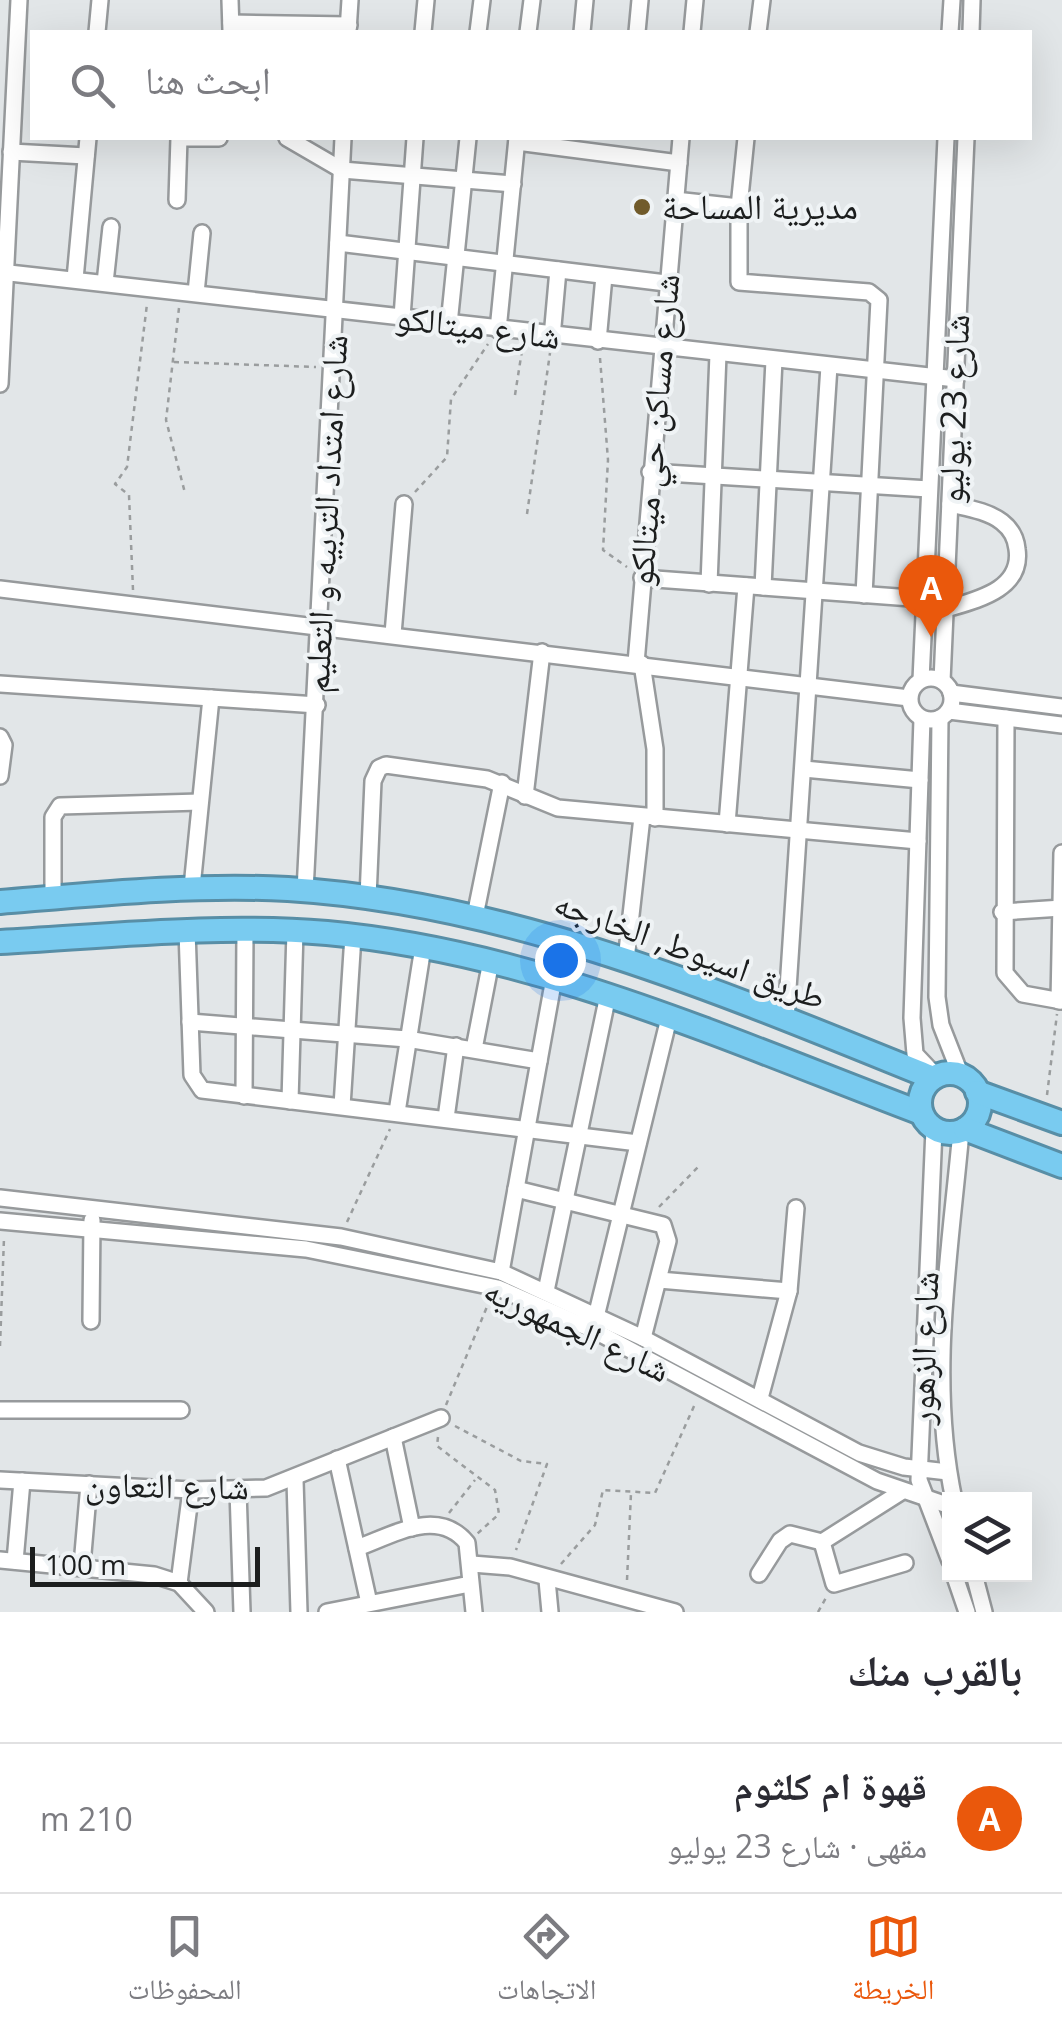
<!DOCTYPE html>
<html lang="ar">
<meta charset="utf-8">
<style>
body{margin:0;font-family:"Open Sans","Noto Naskh Arabic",sans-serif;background:#f7f7f7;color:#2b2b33;direction:rtl}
.controls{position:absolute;right:30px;bottom:30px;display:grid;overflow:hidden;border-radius:0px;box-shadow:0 10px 40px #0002}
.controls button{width:90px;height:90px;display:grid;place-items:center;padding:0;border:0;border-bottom:2px solid #e1e1e2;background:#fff;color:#2b2b33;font:50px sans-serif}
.scale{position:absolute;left:30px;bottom:25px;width:230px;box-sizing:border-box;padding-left:10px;border:5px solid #1c1e1e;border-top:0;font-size:28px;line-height:35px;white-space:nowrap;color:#1c1e1e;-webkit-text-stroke:8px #eff3f5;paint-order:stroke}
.you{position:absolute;left:560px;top:960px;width:35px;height:35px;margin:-25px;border:8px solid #fff;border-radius:50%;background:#1a73e8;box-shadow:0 0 0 15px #1a73e833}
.badge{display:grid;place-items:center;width:65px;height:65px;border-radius:50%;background:#ea580c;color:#fff;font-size:32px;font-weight:700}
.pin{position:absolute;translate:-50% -82px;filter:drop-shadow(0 2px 5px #0008)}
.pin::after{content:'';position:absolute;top:52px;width:35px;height:30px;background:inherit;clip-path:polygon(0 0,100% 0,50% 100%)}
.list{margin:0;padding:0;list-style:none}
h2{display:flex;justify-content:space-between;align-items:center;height:130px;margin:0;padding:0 40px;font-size:42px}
h2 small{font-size:32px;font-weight:400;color:#7c7c81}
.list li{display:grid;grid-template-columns:65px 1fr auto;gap:30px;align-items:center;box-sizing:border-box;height:150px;padding:0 40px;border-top:2px solid #e1e1e2}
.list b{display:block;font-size:38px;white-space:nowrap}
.list p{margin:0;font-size:32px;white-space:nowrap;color:#7c7c81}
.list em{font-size:32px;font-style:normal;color:#7c7c81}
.icon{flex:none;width:55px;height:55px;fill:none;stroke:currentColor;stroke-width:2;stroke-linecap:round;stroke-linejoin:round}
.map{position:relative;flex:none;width:1062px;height:1612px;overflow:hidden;direction:ltr}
.search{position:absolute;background:#fff;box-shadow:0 10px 40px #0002;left:30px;right:30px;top:30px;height:110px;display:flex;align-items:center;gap:25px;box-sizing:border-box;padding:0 35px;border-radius:0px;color:#7c7c81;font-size:38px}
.sheet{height:280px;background:#fff}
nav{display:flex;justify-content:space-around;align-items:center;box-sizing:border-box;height:140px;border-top:2px solid #e1e1e2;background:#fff;font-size:28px;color:#7c7c81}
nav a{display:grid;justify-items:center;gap:5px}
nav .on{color:#ea580c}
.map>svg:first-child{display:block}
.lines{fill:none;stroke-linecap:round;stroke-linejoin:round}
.minor-casing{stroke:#979a9c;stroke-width:20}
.highway-casing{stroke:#588ea6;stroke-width:28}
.path{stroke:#9a9d9e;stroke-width:2.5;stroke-dasharray:5 5;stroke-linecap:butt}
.minor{stroke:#fff;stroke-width:15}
.highway{stroke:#79cbf0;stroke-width:22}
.poi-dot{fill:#715b2b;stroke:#eff3f5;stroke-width:4}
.labels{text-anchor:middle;stroke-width:8;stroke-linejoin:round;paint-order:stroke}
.poi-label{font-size:35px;fill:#1c1e1e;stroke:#eff3f5;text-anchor:start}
.street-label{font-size:35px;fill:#1c1e1e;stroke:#eff3f5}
</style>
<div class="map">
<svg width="1062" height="1612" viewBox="0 0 1062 1612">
<rect width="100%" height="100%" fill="#e2e6e8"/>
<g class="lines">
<defs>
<g id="minor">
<polyline points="230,0 231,31"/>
<polyline points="231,23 349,25"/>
<polyline points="348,31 350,0"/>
<polyline points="97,32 100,0"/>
<polyline points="423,32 426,0"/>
<polyline points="478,32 482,0"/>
<polyline points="528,32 532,0"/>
<polyline points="582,32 585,0"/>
<polyline points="637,32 640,0"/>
<polyline points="692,32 695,0"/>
<polyline points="758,32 762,0"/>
<polyline points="950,32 952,0"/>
<polyline points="971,32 972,0"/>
<polyline points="179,138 219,138"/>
<polyline points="287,138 342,170 513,184"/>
<polyline points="746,138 739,207 739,282 869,292 879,300 864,595"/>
<polyline points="517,142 679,163"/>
<polyline points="11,152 86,156"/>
<polyline points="177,200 179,138"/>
<polyline points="675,200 739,207"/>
<polyline points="338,243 666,283"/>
<polyline points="0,272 956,379"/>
<polyline points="75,279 88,138"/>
<polyline points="105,283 111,227"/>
<polyline points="196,293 202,233"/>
<polyline points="402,317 415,138"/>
<polyline points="449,324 468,138"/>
<polyline points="498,330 517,138"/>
<polyline points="552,337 558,270"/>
<polyline points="598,341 604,276"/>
<polyline points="0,384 19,0"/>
<polyline points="650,472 929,489"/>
<polyline points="642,578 925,599"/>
<polyline points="709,584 718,354"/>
<polyline points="763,587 774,360"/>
<polyline points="0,589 909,698"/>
<path d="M946,609c30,-9 77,-19 71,-60 -1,-10 -6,-20 -15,-27 -14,-11 -35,-14 -52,-18"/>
<polyline points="393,634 404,504"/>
<polyline points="636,663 681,138"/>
<polyline points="642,664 655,749 655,818"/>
<circle cx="931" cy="699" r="21"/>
<polyline points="921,680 946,138"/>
<polyline points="942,681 966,138"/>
<polyline points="0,684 317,705"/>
<polyline points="951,693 1062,707"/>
<polyline points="949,711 1062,725"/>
<polyline points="940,718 937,997 941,1025 961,1076"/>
<polyline points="1006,718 1005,973 1023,994 1062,1001"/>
<polyline points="922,719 912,1018 915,1054 932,1072"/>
<polyline points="0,737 4,745 0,776"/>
<polyline points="804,769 920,780"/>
<polyline points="525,796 542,652"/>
<polyline points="727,824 746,586"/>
<polyline points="192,887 211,698"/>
<polyline points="305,891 343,138"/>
<polyline points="368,897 373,781 379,768 386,765 487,779 558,808 918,841"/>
<polyline points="53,898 53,817 60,806 200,802"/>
<polyline points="1002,912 1062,908"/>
<polyline points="475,916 502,783"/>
<polyline points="187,931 192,1075 202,1090 638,1143"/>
<polyline points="626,960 642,817"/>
<polyline points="1059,1001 1062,853"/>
<polyline points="786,1019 829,366"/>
<polyline points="190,1022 407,1039 539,1061"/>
<polyline points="474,1049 491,961"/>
<polyline points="244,1096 245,930"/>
<polyline points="290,1101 295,931"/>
<polyline points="342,1106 353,936"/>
<polyline points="397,1112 423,947"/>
<polyline points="446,1118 456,1046"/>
<polyline points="934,1129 919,1480 950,1561"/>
<polyline points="516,1189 663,1225 668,1241 643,1338"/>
<polyline points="0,1198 341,1237 501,1272 643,1338 859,1453 904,1467 948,1472"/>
<polyline points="0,1221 306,1249 498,1288 593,1330 877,1481 950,1506"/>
<polyline points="501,1272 554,978"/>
<polyline points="659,1280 789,1291"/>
<polyline points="546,1291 608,995"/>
<polyline points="91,1321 92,1220"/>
<polyline points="594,1325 669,1018"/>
<polyline points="760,1398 789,1291 796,1208"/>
<polyline points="0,1410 181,1410"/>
<polyline points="393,1437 412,1528"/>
<polyline points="337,1459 369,1603"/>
<polyline points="0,1480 191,1490 266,1488 441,1418"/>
<polyline points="295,1480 299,1612"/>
<polyline points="238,1490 242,1612"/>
<path d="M954,1500c-26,-122 -4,-246 7,-369"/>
<polyline points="822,1542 834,1584 905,1563"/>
<polyline points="822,1542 901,1492"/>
<path d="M357,1548c36,-13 81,-41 110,-5l7,69"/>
<polyline points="0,1560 154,1575 179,1583 206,1612"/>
<polyline points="15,1561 22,1481"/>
<polyline points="472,1564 510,1567 675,1612"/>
<polyline points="82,1565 89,1484"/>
<polyline points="759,1574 780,1541 790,1534 822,1542"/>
<polyline points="954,1574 967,1612"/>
<polyline points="974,1574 984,1612"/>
<polyline points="547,1580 550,1612"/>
<polyline points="179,1583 191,1490"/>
<polyline points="327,1612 470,1584"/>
</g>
<g id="highway">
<path d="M0,902c96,-8 192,-18 288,-13 226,14 437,105 645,189"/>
<path d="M0,942c108,-6 218,-18 327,-9 208,19 401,107 594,180"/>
<circle cx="950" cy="1103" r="30"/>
<polyline points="977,1092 1062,1123"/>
<polyline points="965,1129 1062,1166"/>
</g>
</defs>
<use href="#minor" class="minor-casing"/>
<use href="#highway" class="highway-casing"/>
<g class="path">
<polyline points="179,308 166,420 185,493"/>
<polyline points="600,358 608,460 603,550 627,567"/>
<polyline points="174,362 316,367"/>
<polyline points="515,395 523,344"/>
<polyline points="415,492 447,457 451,399 488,344"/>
<polyline points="527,514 550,353"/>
<polyline points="133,590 129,495 115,484 127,467 147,304"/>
<polyline points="1047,1095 1057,1014"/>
<polyline points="659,1207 700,1165"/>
<polyline points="347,1222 390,1129"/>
<polyline points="0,1346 4,1238"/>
<polyline points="446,1405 489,1302"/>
<polyline points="455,1426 521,1461 547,1464 516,1550"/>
<polyline points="438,1437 437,1446 495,1490 499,1514 477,1534"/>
<polyline points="449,1513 475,1480"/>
<polyline points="561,1564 595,1525 603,1490 655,1493 695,1404"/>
<polyline points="627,1580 631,1493"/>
<polyline points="818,1612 827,1596"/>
</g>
<use href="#minor" class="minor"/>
<use href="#highway" class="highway"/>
</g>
<circle class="poi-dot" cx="642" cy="207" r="10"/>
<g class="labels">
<g class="poi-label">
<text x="662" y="219">مديرية المساحة</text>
</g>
<g class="street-label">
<text transform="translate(478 327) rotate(7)" y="12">شارع ميتالكو</text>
<text transform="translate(954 409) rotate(-88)" y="12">شارع 23 يوليو</text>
<text transform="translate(654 430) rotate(-85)" y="12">شارع مساكن حي ميتالكو</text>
<text transform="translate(326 514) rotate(-87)" y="12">شارع امتداد التربيه و التعليم</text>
<text transform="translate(690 950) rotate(20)" y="12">طريق اسيوط, الخارجه</text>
<text transform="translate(577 1330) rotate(25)" y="12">شارع الجمهوريه</text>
<text transform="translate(924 1348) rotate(-88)" y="12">شارع الزهور</text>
<text transform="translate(167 1486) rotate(1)" y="12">شارع التعاون</text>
</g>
</g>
</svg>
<div class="controls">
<button><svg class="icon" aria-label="layers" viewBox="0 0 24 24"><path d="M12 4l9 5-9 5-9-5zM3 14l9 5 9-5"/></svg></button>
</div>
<div class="scale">100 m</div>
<div class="you"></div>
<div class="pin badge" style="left:931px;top:637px">A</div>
<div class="search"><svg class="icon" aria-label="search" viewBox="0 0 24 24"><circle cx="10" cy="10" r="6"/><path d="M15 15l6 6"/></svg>ابحث هنا</div>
</div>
<section class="sheet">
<h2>بالقرب منك<small></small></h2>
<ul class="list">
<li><span class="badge">A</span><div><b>قهوة ام كلثوم</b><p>مقهى · شارع 23 يوليو</p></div><em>210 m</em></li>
</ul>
</section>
<nav>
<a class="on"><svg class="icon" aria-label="map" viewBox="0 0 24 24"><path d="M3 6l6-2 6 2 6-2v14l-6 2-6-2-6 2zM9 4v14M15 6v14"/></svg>الخريطة</a>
<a><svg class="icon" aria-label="directions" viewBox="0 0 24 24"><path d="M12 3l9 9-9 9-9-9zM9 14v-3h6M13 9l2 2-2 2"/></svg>الاتجاهات</a>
<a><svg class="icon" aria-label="saved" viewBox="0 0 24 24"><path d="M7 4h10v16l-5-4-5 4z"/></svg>المحفوظات</a>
</nav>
